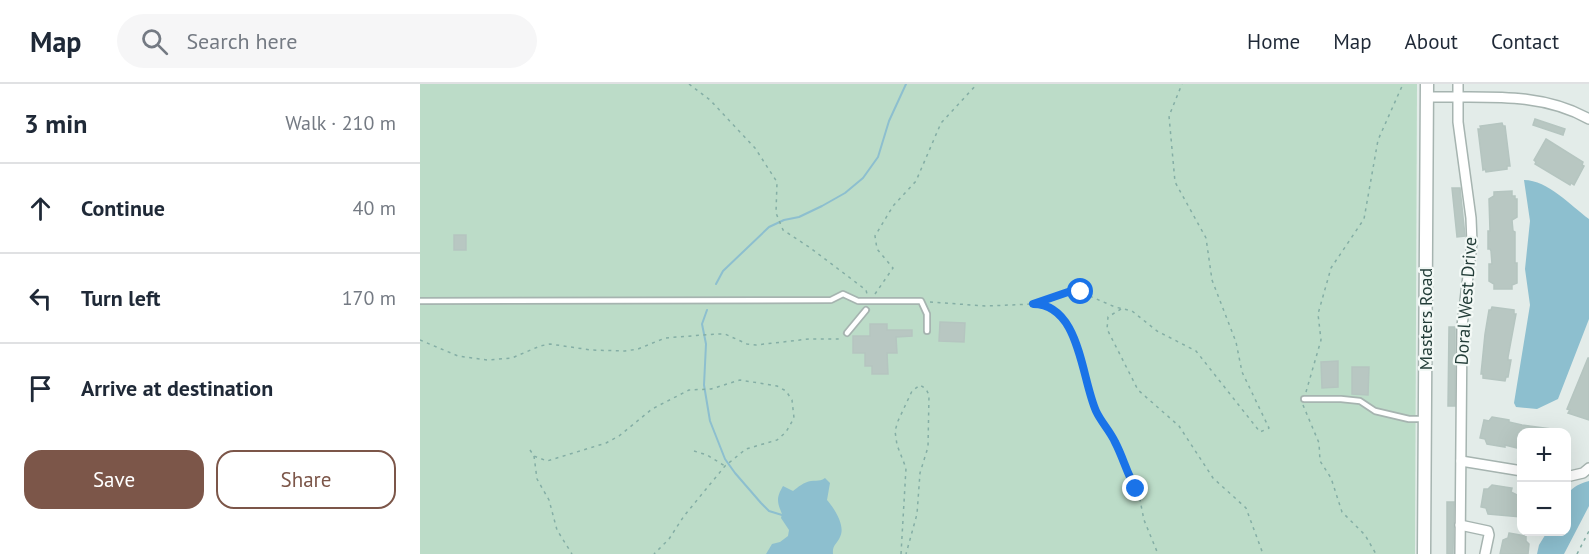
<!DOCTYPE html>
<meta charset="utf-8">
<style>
body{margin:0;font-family:"PT Sans",sans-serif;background:#f6f6f7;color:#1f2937}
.controls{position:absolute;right:18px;bottom:18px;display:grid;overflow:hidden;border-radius:12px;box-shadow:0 6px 24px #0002}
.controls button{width:54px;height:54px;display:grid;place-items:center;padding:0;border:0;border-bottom:2px solid #e0e1e3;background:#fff;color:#1f2937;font:30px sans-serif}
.stop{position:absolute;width:18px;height:18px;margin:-14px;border:4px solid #1a73e8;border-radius:50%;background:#fff}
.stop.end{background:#1a73e8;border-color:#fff;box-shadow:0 2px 6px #0008}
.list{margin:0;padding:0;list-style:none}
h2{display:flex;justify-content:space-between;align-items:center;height:78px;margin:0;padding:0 24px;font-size:26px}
h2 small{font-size:20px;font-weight:400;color:#747a83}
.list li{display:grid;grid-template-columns:39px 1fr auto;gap:18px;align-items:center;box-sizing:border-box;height:90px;padding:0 24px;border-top:2px solid #e0e1e3}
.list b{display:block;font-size:22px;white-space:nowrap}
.list em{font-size:20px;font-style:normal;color:#747a83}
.actions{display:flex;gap:12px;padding:18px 24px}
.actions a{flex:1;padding:14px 0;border:2px solid #7c5649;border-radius:18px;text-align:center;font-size:21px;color:#7c5649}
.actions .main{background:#7c5649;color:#fff}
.icon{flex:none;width:33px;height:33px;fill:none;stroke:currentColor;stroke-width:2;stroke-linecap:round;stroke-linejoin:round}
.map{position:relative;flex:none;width:1169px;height:470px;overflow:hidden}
header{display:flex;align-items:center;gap:36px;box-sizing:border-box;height:84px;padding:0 30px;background:#fff;border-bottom:2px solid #e0e1e3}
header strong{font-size:28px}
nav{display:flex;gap:33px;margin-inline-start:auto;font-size:21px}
.search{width:420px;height:54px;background:#f6f6f7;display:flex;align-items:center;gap:15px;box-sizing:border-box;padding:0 21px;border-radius:33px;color:#747a83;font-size:22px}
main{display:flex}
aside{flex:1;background:#fff}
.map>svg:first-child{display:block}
.green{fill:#bcdcc8}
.water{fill:#8dbfcf}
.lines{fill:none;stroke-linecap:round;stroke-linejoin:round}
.stream{stroke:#8dbfcf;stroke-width:2}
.building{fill:#b8c7c2;stroke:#b5c5c0;stroke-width:1.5}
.service-casing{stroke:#a6b4b0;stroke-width:8}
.minor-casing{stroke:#a6b4b0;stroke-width:12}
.tertiary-casing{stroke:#a6b4b0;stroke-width:15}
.path{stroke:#84aea5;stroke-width:1.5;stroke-dasharray:3 4.5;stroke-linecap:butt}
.service{stroke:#fff;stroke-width:4.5}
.minor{stroke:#fff;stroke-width:9}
.tertiary{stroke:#fff;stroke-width:12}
.route{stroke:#1a73e8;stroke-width:8}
.labels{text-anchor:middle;stroke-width:4.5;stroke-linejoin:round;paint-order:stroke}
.street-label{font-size:18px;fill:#233d38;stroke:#f3f9f6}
</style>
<header>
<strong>Map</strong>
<div class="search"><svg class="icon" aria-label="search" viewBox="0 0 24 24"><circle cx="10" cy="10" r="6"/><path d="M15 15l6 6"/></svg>Search here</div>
<nav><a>Home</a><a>Map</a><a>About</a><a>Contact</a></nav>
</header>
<main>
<aside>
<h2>3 min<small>Walk · 210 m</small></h2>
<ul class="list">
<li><svg class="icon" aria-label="ahead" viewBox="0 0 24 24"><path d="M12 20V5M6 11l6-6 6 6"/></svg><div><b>Continue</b></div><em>40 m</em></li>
<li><svg class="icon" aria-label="left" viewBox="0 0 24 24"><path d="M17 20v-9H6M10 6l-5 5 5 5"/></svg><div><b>Turn left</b></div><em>170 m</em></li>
<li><svg class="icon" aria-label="arrive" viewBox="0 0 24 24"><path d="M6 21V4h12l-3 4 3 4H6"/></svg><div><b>Arrive at destination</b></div></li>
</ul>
<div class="actions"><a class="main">Save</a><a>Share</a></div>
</aside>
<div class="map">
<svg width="1169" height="470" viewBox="0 0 1169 470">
<rect width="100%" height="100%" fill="#e3ece9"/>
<polygon class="green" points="0,0 997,0 995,470 0,470"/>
<g class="water">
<path d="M1104,96c24,0 47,26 65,39v100l-31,80 -21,10 -21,-2 -2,-4 16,-98 -5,-36 5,-48z"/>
<path d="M405,394l5,5 -3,17c7,8 19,26 13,37 -3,7 -8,8 -7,17h-67l6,-10 8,-2 8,-6 1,-6 -8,-12 1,-4c-5,-12 -6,-16 1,-28l10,5c5,-4 11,-9 18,-10 6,-1 9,1 14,-3z"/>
<path d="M1169,397v25l-25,48h-27l2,-9 8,-13h19c0,-27 -7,-43 23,-51z"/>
</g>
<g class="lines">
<g class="stream">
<polyline points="296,200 303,187 349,143 364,136 379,133 402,122 425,109 443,94 458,73 469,37 486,0"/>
<polyline points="287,226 282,240 286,260 284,301 290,337 305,375 315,389 341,419 349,427 362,431"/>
</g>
</g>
<g class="building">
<polygon points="1115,35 1145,45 1143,51 1113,41"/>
<polygon points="1082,39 1083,42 1085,42 1090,82 1087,82 1087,85 1066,88 1065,85 1063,86 1058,45 1061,45 1060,42"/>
<polygon points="1126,55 1163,78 1162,81 1164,82 1154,101 1151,99 1150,101 1115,80 1116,78 1114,76"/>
<polygon points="1032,104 1040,104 1045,152 1037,153"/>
<polygon points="1092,107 1092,112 1095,112 1095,115 1097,115 1097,133 1092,136 1093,147 1095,148 1095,179 1097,179 1097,199 1092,201 1092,205 1074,205 1074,200 1069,197 1069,180 1072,180 1071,167 1070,165 1068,165 1068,147 1070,147 1069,115 1074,112 1074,108"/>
<rect x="34" y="151" width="12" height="15"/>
<polygon points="1072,223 1094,226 1094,230 1096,230 1088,273 1088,276 1091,276 1088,293 1086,293 1085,297 1063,294 1063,290 1061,290 1065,250 1069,226 1071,226"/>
<polygon points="520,238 545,239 544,258 519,257"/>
<polygon points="450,240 467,240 467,246 492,246 492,252 476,253 477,269 467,269 468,290 452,290 452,282 445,282 445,269 433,269 433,252 450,252"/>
<polygon points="1029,243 1035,243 1035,322 1028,322"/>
<polygon points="1168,274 1169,274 1169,336 1148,329 1150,326 1147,325"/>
<polygon points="918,277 918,303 902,304 901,278"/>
<polygon points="932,283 949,283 948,311 932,310"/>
<polygon points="1072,333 1089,336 1089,338 1102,341 1131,345 1131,348 1101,348 1101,365 1085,361 1085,363 1067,360 1065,355 1060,354 1064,336 1069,337"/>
<polygon points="1072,401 1092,404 1091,408 1101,413 1101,433 1068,430 1066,424 1061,423 1064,405 1068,405"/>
<polygon points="1027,418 1034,418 1033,470 1027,470"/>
<polygon points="1089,449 1106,452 1106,457 1109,460 1108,470 1080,470 1083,456 1088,454"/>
</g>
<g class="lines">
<defs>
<g id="service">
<polyline points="0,217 411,216 423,210 438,217 501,217 507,230 507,247"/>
<polyline points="427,249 446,226"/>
<polyline points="884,315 921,315 940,317 955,327 989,335 1003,335"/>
</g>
<g id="minor">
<polyline points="1038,0 1038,38 1051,134 1052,159 1042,242 1040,470"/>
<path d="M1007,13c56,1 112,-6 162,22"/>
<polyline points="1041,377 1102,387"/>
<polyline points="1146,393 1163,389 1169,384"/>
<polyline points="1040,441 1068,447 1069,451 1065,470"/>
</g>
<polyline id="tertiary" points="1004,470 1007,0"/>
</defs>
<use href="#service" class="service-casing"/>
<use href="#minor" class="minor-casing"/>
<use href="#tertiary" class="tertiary-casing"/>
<g class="path">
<polyline points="269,0 290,16 335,64 357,98 356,129 363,146 389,163 446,206 447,210"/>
<polyline points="455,210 473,184 457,165 455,152 473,122 496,97 521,39 557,0"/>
<polyline points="510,218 566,222 613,220"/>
<polyline points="613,220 645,209 658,207 695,223 712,227 737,247 776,267 840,348 849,344 822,288 816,258 792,196 786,154 755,98 749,32 762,0"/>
<polyline points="620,220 629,222 639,229 652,248 672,316 679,333 694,356 719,411 724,436 738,470"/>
<polyline points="701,225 688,233 687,245 718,306 759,342 793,394 826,424 843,470"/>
<polyline points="0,256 38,272 67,276 92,274 120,262 130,260 171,266 205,267 218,265 245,254 296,250 305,250 327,260 336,261 389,255 418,255 421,252"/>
<polyline points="886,308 901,256 898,230 911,184 944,135 958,56 983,0"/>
<polyline points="883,321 899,359 900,377 911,394 922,428 945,451 956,470"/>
<polyline points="110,366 114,372 127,377 186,359 199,352 232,325 269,306 291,305 320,296 357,302 366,307 372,316 374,334 366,348 357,356 326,365 305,382 264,432 249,455 234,470"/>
<polyline points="274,367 287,371 305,382"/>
<polyline points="114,372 117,395 129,416 137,446 152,470"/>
<polyline points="481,470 486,384 477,361 475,347 478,337 492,307 500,301 506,305 509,311 508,363 500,389 497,430 486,470"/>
<polyline points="1157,470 1169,447"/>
</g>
<use href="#service" class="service"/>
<use href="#minor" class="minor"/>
<use href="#tertiary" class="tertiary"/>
</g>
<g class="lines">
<path class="route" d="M661,208l-10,-1 -38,13c47,0 48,73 63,107 5,11 14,20 19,31 8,15 12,32 21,47"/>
</g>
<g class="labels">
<g class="street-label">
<text transform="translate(1046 217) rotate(-86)" y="6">Doral West Drive</text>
<text transform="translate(1006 235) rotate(-90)" y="6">Masters Road</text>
</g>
</g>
</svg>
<div class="controls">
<button>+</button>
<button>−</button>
</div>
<div class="stop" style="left:661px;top:208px"></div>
<div class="stop end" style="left:716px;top:405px"></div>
</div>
</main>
